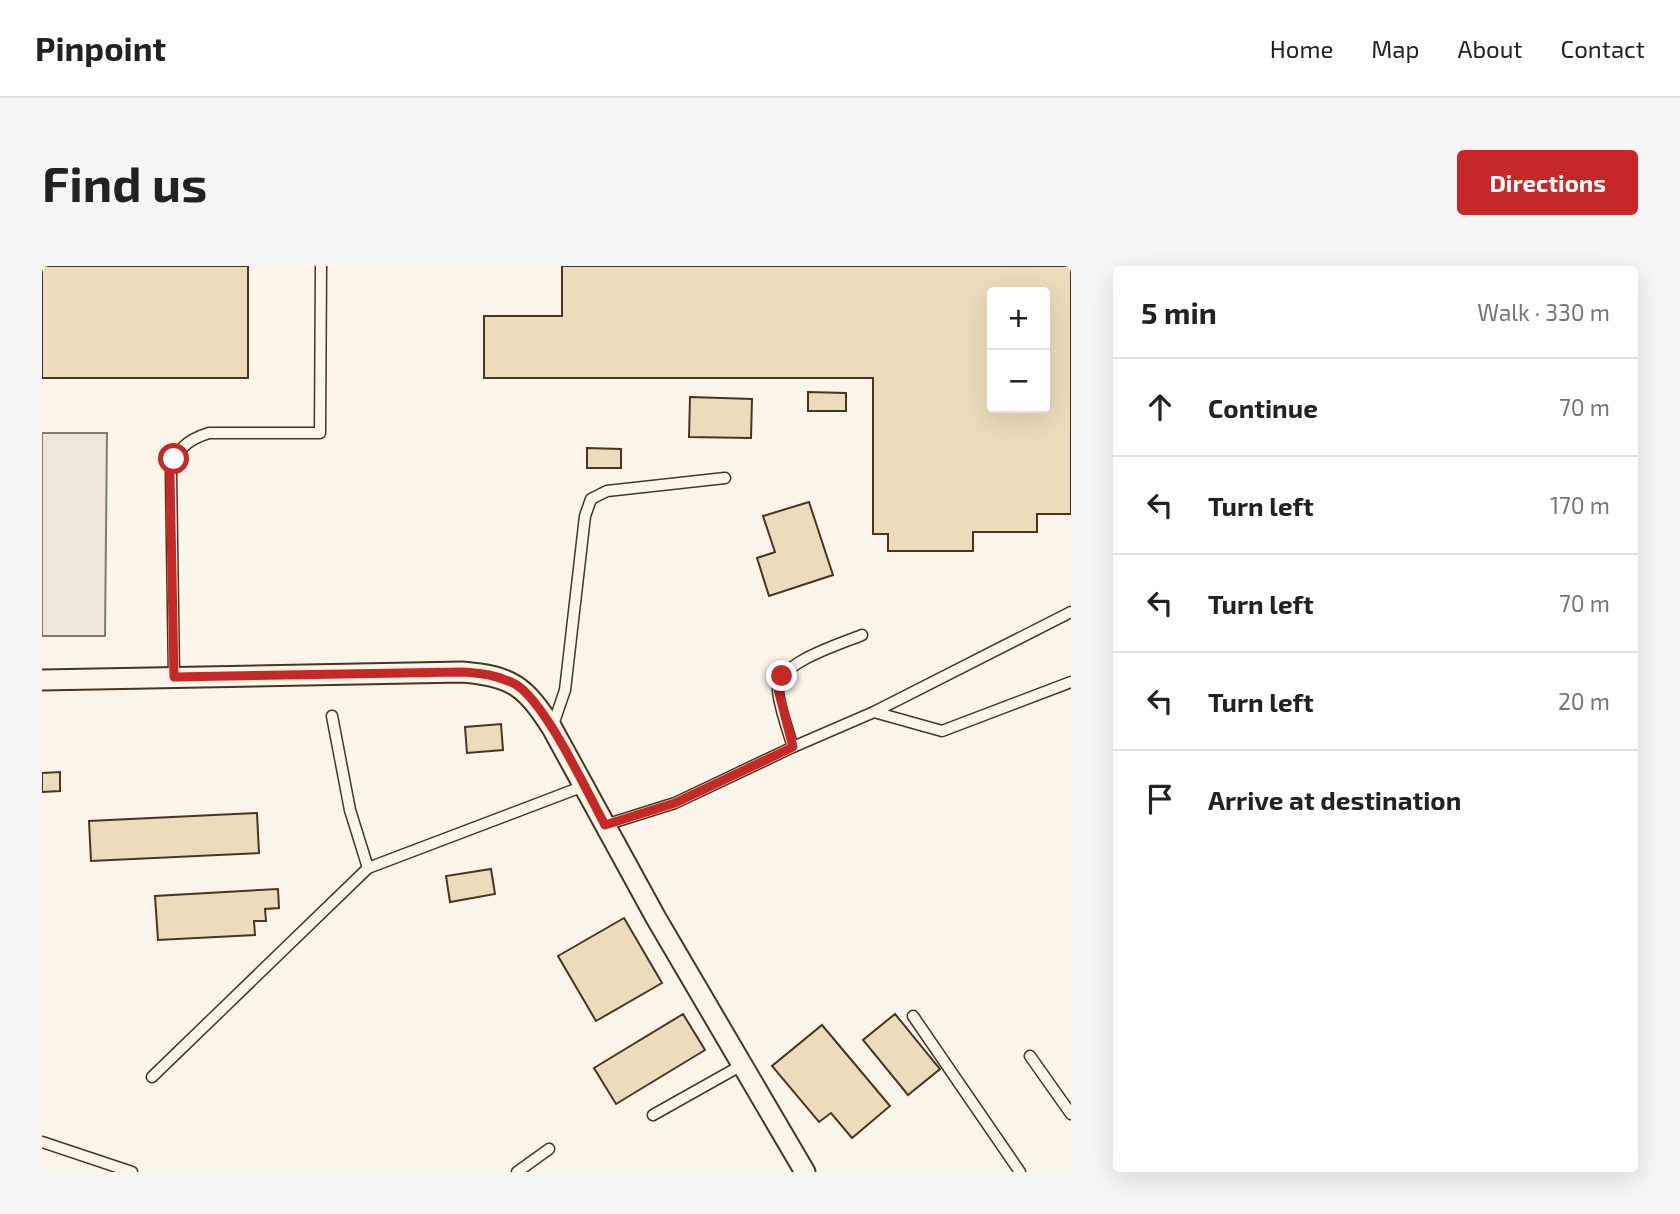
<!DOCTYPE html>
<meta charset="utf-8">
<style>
body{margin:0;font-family:"Exo 2",sans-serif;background:#f6f6f6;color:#222}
.controls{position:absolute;right:21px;top:21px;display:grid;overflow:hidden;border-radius:7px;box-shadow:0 7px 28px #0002}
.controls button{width:63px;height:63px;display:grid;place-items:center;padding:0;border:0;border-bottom:2px solid #e0e0e0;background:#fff;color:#222;font:35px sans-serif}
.stop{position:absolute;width:21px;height:21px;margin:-16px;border:5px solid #c62828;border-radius:50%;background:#fff}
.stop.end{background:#c62828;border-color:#fff;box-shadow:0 2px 7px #0008}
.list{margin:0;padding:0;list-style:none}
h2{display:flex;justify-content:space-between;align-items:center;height:91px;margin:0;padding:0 28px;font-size:30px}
h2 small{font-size:23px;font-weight:400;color:#767676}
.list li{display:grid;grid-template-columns:46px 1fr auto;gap:21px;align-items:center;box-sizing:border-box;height:98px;padding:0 28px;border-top:2px solid #e0e0e0}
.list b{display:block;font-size:26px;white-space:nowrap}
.list em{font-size:23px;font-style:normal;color:#767676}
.icon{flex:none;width:38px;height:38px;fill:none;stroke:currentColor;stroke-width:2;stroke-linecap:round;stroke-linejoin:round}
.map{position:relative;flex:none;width:1029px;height:906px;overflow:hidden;border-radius:7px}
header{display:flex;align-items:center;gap:42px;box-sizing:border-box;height:98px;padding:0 35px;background:#fff;border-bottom:2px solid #e0e0e0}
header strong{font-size:33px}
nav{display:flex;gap:38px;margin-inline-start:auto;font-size:24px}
.intro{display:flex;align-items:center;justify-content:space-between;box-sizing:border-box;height:168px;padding:0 42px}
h1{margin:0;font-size:49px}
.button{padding:18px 32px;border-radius:7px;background:#c62828;color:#fff;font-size:24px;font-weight:700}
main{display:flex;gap:42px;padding:0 42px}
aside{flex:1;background:#fff;border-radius:7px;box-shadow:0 7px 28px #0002}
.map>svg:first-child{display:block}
.green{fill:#ede6d9;stroke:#887966;stroke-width:2}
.building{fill:#ecdcbc;stroke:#4a3520;stroke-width:2;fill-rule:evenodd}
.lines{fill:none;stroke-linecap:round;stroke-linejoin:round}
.service-casing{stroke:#4a3520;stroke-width:13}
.minor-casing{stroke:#4a3520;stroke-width:23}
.service{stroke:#fbf6e9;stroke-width:10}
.minor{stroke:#fbf6e9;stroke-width:19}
.route{stroke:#c62828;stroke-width:9}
</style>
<header>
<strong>Pinpoint</strong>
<nav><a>Home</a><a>Map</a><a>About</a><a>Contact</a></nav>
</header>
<div class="intro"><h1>Find us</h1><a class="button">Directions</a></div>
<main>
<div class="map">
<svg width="1029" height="906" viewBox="0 0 1029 906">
<rect width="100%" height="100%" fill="#fbf6e9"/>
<polygon class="green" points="0,167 65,167 63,370 0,370"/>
<g class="building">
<rect x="0" y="0" width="206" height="112"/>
<path d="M520,0h509v248h-34v18h-64v19h-85v-17h-15v-156h-389v-62h78zM950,26h53v116h-53z"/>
<polygon points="766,126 804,127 804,145 766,145"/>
<polygon points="648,131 710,133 709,172 647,171"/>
<polygon points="545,182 579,183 579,202 545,202"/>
<polygon points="767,236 791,309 727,330 715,292 733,286 721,250"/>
<polygon points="459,458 461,484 425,487 423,461"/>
<polygon points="18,506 18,525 0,526 0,507"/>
<polygon points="215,547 217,587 49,595 47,555"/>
<polygon points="449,603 453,628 408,636 404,610"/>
<polygon points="236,623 237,642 223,643 224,655 212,655 213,669 116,674 113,630"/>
<polygon points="582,652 620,717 554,755 516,690"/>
<polygon points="641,748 663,784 574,838 552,802"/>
<polygon points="853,748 898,803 866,829 821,774"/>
<polygon points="780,759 848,840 810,872 789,847 777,856 730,800"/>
</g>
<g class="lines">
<defs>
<g id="service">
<path d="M132,411l-3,-204c5,-23 15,-33 38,-40h111l1,-167"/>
<polyline points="832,446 900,465 1029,416"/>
<polyline points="290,450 308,544 326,602"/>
<polyline points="510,462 523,424 543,250 549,233 565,225 683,212"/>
<path d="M751,481c-4,-13 -16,-47 -15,-59 1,-26 63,-44 84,-53"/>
<polyline points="563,559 633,537 751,481 832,446 1029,346"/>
<polyline points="871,750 978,906"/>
<polyline points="988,790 1029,848"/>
<polyline points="110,811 326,602 542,520"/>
<polyline points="611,849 700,799"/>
<polyline points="0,876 90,906"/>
<polyline points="475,906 507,883"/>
</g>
<path id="minor" d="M0,414l420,-8c50,4 63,14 90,56l104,190 149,254"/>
</defs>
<use href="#service" class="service-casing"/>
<use href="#minor" class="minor-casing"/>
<use href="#service" class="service"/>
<use href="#minor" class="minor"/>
</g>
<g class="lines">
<path class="route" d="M132,193l-4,14 4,204 288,-5c18,1 36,3 53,12 30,17 72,108 90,141l70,-22 118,-56 -15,-58 4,-13"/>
</g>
</svg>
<div class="controls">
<button>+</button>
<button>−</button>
</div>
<div class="stop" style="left:132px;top:193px"></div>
<div class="stop end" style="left:740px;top:410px"></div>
</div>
<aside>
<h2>5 min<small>Walk · 330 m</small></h2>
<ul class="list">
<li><svg class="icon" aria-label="ahead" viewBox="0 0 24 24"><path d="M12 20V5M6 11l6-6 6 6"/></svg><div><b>Continue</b></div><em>70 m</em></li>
<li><svg class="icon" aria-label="left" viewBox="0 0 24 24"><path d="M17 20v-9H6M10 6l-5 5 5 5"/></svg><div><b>Turn left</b></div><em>170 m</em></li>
<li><svg class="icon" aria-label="left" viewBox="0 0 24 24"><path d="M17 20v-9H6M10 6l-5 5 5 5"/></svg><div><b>Turn left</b></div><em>70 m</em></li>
<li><svg class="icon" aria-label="left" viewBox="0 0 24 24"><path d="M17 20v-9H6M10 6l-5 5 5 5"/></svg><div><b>Turn left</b></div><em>20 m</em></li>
<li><svg class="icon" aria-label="arrive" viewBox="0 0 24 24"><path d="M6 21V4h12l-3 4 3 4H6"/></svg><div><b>Arrive at destination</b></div></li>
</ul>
</aside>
</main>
